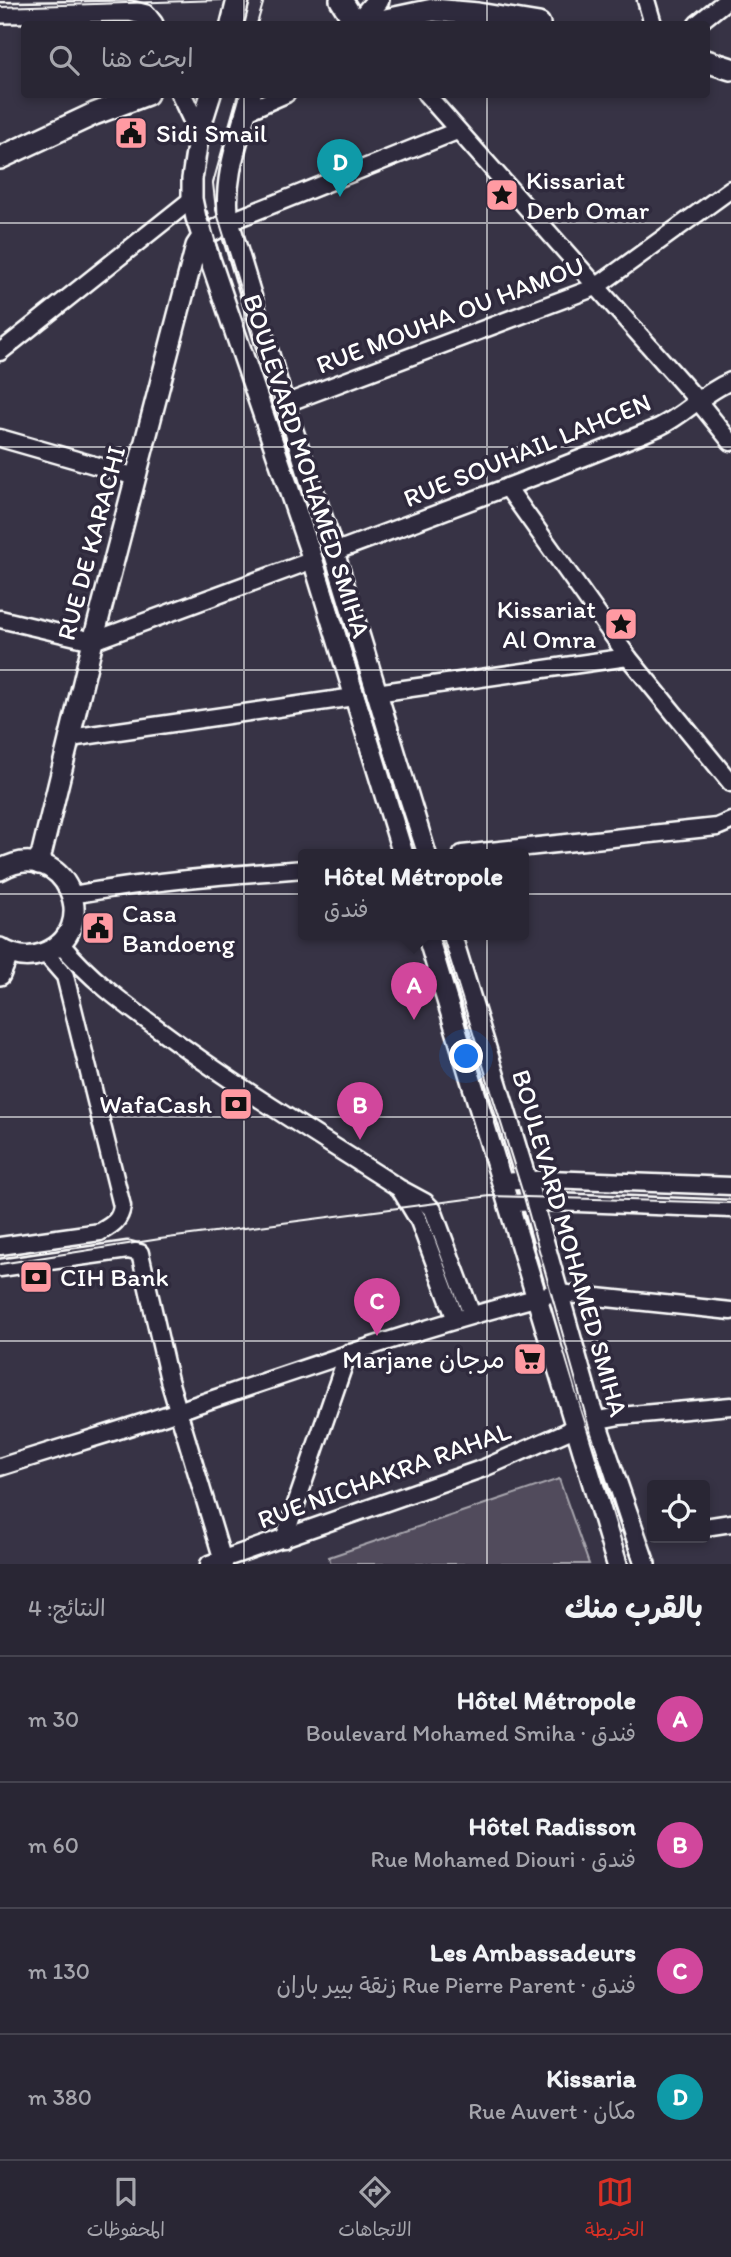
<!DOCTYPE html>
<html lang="ar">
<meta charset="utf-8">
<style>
body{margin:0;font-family:Itim,"Playpen Sans Arabic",sans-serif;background:#353240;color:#f1f3f6;direction:rtl}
.controls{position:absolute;right:21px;bottom:21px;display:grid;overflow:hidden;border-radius:7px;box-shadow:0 4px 10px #0003}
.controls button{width:63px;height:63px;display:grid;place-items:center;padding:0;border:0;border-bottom:2px solid #45434f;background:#292634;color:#f1f3f6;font:35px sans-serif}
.you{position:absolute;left:467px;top:1057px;width:24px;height:24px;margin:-18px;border:5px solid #fff;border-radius:50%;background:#1a73e8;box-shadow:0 0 0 10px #1a73e833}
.badge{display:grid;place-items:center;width:46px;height:46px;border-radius:50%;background:#d93025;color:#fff;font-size:23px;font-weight:700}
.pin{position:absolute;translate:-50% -58px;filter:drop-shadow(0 2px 4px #0008)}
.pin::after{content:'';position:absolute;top:37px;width:24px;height:21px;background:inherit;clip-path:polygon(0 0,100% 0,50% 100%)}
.popup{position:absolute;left:298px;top:849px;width:231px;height:91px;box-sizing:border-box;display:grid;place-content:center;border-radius:7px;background:#292634;filter:drop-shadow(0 2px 5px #0005);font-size:23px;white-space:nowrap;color:#a5a5ac}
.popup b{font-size:26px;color:#f1f3f6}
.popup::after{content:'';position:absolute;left:50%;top:100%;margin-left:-14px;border:14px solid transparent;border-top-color:#292634}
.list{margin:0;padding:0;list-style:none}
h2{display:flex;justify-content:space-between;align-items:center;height:91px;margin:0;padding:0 28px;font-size:30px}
h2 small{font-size:23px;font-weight:400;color:#a5a5ac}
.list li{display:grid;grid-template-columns:46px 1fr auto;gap:21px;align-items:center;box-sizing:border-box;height:126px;padding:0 28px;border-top:2px solid #45434f}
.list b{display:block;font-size:26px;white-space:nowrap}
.list p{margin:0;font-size:23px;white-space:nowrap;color:#a5a5ac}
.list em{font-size:23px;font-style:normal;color:#a5a5ac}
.icon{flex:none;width:38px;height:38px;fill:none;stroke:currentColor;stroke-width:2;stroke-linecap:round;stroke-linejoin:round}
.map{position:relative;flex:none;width:731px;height:1564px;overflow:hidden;direction:ltr}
.search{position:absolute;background:#292634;box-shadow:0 4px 10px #0003;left:21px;right:21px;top:21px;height:77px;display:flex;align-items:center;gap:18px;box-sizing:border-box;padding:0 24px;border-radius:7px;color:#a5a5ac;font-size:26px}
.sheet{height:595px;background:#292634}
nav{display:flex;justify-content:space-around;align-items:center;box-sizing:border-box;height:98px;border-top:2px solid #45434f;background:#292634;font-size:19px;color:#a5a5ac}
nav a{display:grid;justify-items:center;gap:4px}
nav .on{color:#d93025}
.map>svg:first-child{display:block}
.pitch{fill:#514c5c;stroke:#a8a6ae;stroke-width:2}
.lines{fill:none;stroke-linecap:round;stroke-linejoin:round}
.minor-casing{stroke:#fff;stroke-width:21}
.tertiary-casing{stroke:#fff;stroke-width:24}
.secondary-casing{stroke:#fff;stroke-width:26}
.minor{stroke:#2f2a3d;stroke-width:16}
.tertiary{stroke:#2f2a3d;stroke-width:19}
.secondary{stroke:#2f2a3d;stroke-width:21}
.tram{stroke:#fff;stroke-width:2}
.grid{fill:none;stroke:#fff;stroke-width:2;stroke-opacity:0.55}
.labels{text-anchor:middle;stroke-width:7;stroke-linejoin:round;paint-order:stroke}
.poi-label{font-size:26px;fill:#fff;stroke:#2f2a3d;text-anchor:start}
.street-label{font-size:26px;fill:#fff;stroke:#2f2a3d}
</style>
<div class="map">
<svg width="731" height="1564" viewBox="0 0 731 1564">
<rect width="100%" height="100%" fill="#373345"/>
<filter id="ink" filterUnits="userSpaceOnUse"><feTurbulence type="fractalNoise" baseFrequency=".0143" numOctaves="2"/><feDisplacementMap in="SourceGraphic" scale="14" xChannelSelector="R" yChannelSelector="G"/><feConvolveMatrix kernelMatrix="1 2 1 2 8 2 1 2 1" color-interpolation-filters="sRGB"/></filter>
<g filter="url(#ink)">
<polygon class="pitch" points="559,1479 589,1564 331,1564 329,1557"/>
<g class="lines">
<defs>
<g id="minor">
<polyline points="646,0 653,24"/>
<polyline points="697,24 727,0"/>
<polyline points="426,94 698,401 731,442"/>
<polyline points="247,111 286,94"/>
<polyline points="229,222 457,131"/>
<polyline points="0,352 192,199"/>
<polyline points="284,404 596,287 731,189"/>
<polyline points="0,438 136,477"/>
<polyline points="507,487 628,657 731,783"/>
<path d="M334,552c109,-41 218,-80 325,-125 26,-12 45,-35 72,-46"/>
<polyline points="0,619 93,641 313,560"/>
<polyline points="376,693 628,657"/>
<polyline points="70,738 354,697"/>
<polyline points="462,854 717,827 731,821"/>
<path d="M72,895c77,-14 154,-20 232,-26"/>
<path d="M60,943c29,35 63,60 100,87 76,57 159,106 239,158l26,14 8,8 39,105"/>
<polyline points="503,1182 549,1179 731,1186"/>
<polyline points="401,1191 419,1221 456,1320"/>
<polyline points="509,1203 552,1202 731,1209"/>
<path d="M0,1246l100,-14c12,-7 20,-11 22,-26l-57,-230 -20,-23"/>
<polyline points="0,1268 128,1250 140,1253 169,1380 224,1564"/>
<polyline points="594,1421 620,1416 731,1406"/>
<path d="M0,1467c59,-19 119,-36 178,-56 124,-42 246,-85 373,-117l8,-1 172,18"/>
<polyline points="705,1527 731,1523"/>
<polyline points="284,1539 348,1353"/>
<polyline points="209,1564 484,1468 575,1428"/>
</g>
<g id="tertiary">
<polyline points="0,13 130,11 146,15 153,24"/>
<polyline points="181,94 199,132 192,179 192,199 196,218 313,560 403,854"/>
<path d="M251,94c-11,42 -29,84 -22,128l55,182 50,148 92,302"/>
<polyline points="199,132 211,94"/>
<polyline points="39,864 93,641 196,246 202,237 229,222"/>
<path d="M0,870c64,-37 107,62 41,84 -14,5 -28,2 -41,-6"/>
<polyline points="427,934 617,1564"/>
<polyline points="451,934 526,1179 589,1402 645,1564"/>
<polyline points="0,975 9,953"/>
</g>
<g id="secondary">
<polyline points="341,0 356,24"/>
<polyline points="232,24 238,0"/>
<polyline points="358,24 378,0"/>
<polyline points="367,24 433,10 478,14 539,24"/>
<polyline points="706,61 731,69"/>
<polyline points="0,158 94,114 147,94"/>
</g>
</defs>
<use href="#minor" class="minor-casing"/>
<use href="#tertiary" class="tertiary-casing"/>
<use href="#secondary" class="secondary-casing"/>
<use href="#minor" class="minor"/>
<use href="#tertiary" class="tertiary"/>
<use href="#secondary" class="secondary"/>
<g class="tram">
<polyline points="0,7 221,0"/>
<polyline points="257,24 264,0"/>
<polyline points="238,94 213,183 216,210 365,695 417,854"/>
<polyline points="207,211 220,258"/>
<polyline points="442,934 524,1197 588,1424 634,1564"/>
<polyline points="0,1264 160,1239 490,1196 731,1203"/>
</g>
</g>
</g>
<path class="grid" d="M244,0v24M487,0v24M244,94v1470M487,94v1470M0,223h731M0,447h731M0,670h731M0,894h731M0,1117h731M0,1341h731"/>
<defs>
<symbol id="civic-square" viewBox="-11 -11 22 22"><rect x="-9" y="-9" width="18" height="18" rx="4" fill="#ff9aa2" stroke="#2f2a3d"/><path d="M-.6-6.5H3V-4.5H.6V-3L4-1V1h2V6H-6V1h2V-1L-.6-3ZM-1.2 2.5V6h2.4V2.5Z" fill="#111"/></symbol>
<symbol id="sight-square" viewBox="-11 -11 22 22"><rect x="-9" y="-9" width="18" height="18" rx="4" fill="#ff9aa2" stroke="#2f2a3d"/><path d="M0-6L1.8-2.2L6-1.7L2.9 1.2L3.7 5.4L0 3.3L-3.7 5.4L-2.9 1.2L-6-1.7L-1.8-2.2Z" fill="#111"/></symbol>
<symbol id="bank-square" viewBox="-11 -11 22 22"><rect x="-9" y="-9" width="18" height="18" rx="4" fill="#ff9aa2" stroke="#2f2a3d"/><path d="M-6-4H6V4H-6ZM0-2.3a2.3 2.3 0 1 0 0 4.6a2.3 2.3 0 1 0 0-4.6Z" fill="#111"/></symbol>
<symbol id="supermarket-square" viewBox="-11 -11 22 22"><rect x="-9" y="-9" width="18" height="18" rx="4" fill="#ff9aa2" stroke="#2f2a3d"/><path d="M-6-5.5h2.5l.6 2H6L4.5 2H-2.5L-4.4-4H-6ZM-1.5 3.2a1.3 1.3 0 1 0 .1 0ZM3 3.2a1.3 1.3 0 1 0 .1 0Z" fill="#111"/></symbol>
</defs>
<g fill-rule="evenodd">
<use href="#civic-square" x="112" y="114" width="38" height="38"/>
<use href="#sight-square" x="483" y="176" width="38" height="38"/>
<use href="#sight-square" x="602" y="605" width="38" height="38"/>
<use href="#civic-square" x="79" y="909" width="38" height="38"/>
<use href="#bank-square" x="217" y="1085" width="38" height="38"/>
<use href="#bank-square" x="17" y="1258" width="38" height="38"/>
<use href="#supermarket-square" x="511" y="1340" width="38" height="38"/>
</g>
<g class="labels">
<g class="poi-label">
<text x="156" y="142">Sidi Smail</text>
<text x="526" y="189">Kissariat<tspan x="526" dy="30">Derb Omar</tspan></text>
<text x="596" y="618" text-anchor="end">Kissariat<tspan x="596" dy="30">Al Omra</tspan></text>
<text x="122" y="922">Casa<tspan x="122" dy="30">Bandoeng</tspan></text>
<text x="212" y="1113" text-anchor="end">WafaCash</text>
<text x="60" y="1286">CIH Bank</text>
<text x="505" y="1368" text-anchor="end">Marjane مرجان</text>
</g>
<g class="street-label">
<text transform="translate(450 315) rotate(-21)" y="9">RUE MOUHA OU HAMOU</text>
<text transform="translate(527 450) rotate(-22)" y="9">RUE SOUHAIL LAHCEN</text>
<text transform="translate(307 466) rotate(72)" y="9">BOULEVARD MOHAMED SMIHA</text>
<text transform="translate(91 543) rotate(-75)" y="9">RUE DE KARACHI</text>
<text transform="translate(570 1243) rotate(74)" y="9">BOULEVARD MOHAMED SMIHA</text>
<text transform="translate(384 1475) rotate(-20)" y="9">RUE NICHAKRA RAHAL</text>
</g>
</g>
</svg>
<div class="controls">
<button><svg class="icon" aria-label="locate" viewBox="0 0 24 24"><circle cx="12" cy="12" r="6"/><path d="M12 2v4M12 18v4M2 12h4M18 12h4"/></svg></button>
</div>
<div class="you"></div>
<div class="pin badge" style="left:414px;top:1020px;background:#d1479c">A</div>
<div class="popup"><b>Hôtel Métropole</b>فندق</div>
<div class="pin badge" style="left:360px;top:1140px;background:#d1479c">B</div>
<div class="pin badge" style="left:377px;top:1336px;background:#d1479c">C</div>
<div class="pin badge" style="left:340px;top:197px;background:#0f9aa8">D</div>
<div class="search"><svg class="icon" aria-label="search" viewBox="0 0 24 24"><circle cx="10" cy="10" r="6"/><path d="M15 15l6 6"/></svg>ابحث هنا</div>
</div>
<section class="sheet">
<h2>بالقرب منك<small>النتائج: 4</small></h2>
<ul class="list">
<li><span class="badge" style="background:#d1479c">A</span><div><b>Hôtel Métropole</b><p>فندق · Boulevard Mohamed Smiha</p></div><em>30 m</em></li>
<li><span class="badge" style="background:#d1479c">B</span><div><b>Hôtel Radisson</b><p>فندق · Rue Mohamed Diouri</p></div><em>60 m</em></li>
<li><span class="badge" style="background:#d1479c">C</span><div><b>Les Ambassadeurs</b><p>فندق · Rue Pierre Parent زنقة بيير باران</p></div><em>130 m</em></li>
<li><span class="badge" style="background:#0f9aa8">D</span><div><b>Kissaria</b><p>مكان · Rue Auvert</p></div><em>380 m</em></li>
</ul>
</section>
<nav>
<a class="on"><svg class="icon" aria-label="map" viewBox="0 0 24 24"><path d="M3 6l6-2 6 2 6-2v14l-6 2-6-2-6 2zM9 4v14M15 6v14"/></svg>الخريطة</a>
<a><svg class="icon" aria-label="directions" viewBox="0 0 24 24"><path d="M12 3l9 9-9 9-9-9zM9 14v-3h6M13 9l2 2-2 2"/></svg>الاتجاهات</a>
<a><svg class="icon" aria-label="saved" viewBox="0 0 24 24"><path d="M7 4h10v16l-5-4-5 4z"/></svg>المحفوظات</a>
</nav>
